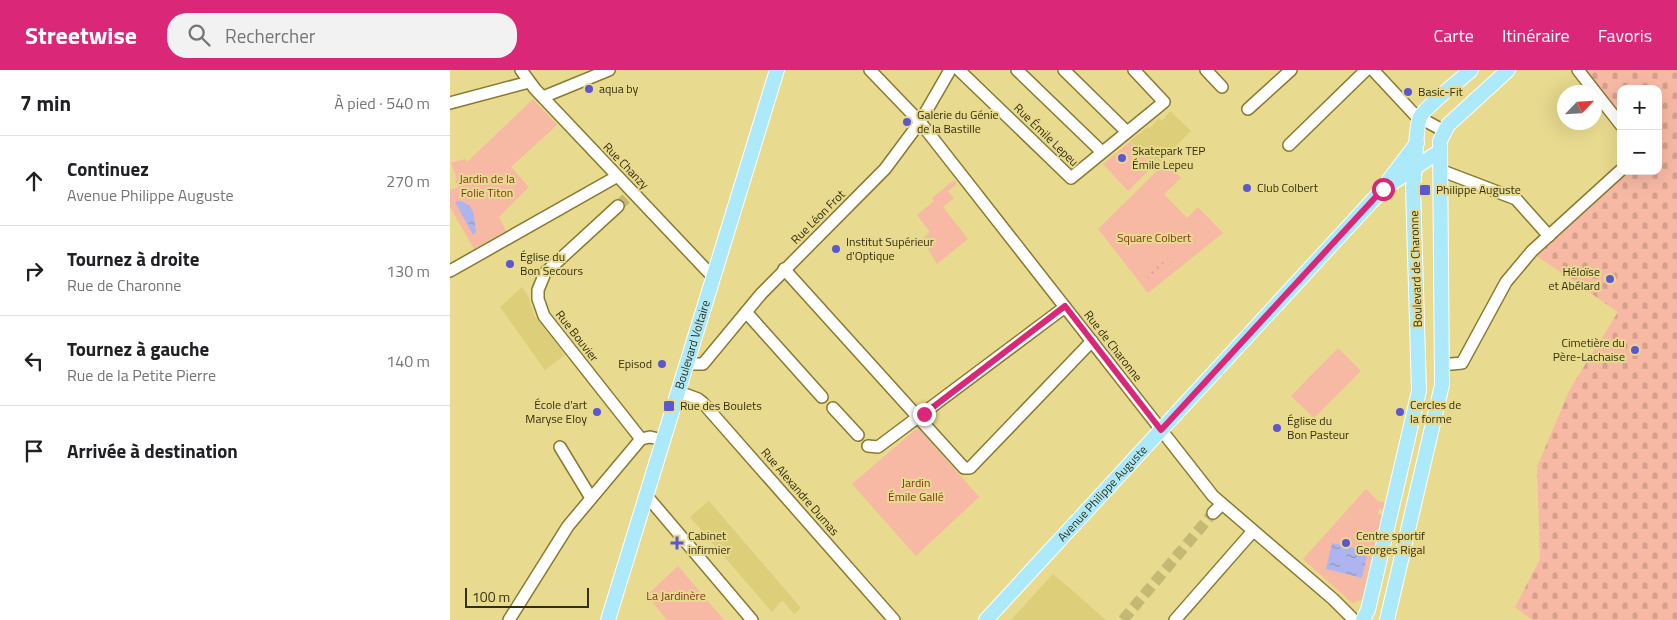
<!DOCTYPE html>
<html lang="fr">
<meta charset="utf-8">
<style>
body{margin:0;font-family:"Titillium Web",sans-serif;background:#f2f2f2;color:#202124}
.controls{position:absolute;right:15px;top:15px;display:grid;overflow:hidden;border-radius:10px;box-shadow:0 5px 20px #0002}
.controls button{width:45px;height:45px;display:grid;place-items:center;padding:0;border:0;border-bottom:1px solid #e0e0e0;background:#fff;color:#202124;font:25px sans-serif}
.compass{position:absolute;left:1107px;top:15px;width:45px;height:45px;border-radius:50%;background:#fff;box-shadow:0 5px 20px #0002;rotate:65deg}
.scale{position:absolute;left:15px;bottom:12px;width:124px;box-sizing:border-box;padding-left:5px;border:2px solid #342f0f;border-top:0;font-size:14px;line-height:18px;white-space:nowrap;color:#342f0f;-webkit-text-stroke:4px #e8da8e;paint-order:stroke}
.stop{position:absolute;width:15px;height:15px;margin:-11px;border:4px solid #db2777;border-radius:50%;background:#fff}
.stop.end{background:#db2777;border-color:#fff;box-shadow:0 1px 5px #0008}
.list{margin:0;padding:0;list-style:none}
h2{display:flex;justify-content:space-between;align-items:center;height:65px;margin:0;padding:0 20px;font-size:21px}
h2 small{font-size:16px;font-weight:400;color:#757577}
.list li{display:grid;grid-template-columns:32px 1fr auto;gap:15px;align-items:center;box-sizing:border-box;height:90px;padding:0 20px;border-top:1px solid #e0e0e0}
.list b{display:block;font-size:19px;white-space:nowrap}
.list p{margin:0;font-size:16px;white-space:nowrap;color:#757577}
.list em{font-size:16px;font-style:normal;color:#757577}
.icon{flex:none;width:28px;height:28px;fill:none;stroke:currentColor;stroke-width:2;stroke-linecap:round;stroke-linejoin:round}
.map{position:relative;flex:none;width:1227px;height:550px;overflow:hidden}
header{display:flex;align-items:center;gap:30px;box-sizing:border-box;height:70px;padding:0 25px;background:#db2777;color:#fff}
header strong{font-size:24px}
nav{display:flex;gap:28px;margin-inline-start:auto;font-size:18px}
.search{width:350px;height:45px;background:#f2f2f2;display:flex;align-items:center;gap:12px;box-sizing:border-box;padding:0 18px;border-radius:20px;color:#757577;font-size:19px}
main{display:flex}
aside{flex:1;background:#fff}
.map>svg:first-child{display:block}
.built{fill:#ddce79}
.green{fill:#f8b9a4}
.cemetery{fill:url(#cemetery-stones)}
.garden{fill:url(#garden-dots)}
.water{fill:url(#water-ripples)}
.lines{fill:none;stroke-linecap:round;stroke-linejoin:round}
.minor-tunnel{stroke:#c4b875;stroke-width:11;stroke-dasharray:11 5.5;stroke-linecap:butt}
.minor-casing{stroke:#887a2e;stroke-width:14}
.major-casing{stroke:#fff;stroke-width:16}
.minor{stroke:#fff;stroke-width:11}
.major{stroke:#abe9fb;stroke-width:14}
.route{stroke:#db2777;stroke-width:6}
.poi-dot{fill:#5a57cf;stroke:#e8da8e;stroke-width:2}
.labels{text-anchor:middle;stroke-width:4;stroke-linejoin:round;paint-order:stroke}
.poi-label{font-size:12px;fill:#342f0f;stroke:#e8da8e;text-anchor:start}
.street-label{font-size:12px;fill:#342f0f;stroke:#e8da8e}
.park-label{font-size:12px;fill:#81361b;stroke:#e8da8e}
</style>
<header>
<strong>Streetwise</strong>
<div class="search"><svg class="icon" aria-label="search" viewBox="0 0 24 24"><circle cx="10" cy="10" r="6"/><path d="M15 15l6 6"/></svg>Rechercher</div>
<nav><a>Carte</a><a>Itinéraire</a><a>Favoris</a></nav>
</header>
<main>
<aside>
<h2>7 min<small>À pied · 540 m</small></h2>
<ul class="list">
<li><svg class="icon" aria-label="ahead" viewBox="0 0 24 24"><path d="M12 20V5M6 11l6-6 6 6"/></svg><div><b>Continuez</b><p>Avenue Philippe Auguste</p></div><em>270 m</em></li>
<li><svg class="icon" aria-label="right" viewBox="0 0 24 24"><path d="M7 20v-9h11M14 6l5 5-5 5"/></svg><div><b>Tournez à droite</b><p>Rue de Charonne</p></div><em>130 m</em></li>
<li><svg class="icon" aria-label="left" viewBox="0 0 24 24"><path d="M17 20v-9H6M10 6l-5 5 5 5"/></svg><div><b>Tournez à gauche</b><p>Rue de la Petite Pierre</p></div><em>140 m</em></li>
<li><svg class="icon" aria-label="arrive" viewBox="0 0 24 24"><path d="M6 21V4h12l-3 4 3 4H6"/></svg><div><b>Arrivée à destination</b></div></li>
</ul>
</aside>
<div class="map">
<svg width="1227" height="550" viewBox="0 0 1227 550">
<defs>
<pattern id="cemetery-stones" width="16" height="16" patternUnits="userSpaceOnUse" patternTransform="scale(1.25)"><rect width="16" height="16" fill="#f8b9a4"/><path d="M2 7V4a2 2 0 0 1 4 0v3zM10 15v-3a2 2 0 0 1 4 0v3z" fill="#d59f8c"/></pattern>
<pattern id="garden-dots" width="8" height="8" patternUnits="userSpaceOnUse" patternTransform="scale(1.25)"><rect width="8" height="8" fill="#f8b9a4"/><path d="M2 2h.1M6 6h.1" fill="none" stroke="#d59f8c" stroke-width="1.8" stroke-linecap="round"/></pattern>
<pattern id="water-ripples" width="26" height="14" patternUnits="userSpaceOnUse" patternTransform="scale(1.25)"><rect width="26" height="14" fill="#aeb5ee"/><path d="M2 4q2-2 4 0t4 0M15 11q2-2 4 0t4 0" fill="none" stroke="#8e94bf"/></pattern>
</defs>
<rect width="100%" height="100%" fill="#e8da8e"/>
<g class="built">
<polygon points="720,41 741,61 705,97 680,71 698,57 700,58 709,48 712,51"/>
<polygon points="72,217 78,226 84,245 115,285 95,300 50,237"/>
<polygon points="259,431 351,538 344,544 332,530 322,542 240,447"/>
<polygon points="603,504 616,515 656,550 561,550"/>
</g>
<g class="green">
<polygon points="83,29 107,55 61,97 79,117 49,147 56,161 24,179 0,137 0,120 8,117 5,110 7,109 1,93 15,89 17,92"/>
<polygon points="680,72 703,96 678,121 653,94"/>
<polygon points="716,92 731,108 714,124 737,148 748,137 773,163 698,223 648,159"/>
<polygon points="504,110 507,114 498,121 504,128 493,137 518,169 487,194 472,169 480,162 467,145 484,131 482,128"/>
<polygon points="888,278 911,301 864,348 841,326"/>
<polygon points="465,360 470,360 529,427 466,486 402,414"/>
<polygon points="916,419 928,431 935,433 933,440 929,439 928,444 932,445 912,530 902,533 853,489"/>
<polygon points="228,496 274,550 217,550 197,525"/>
</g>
<polygon class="cemetery" points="1135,0 1227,0 1227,550 1082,550 1065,537 1090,489 1087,397 1120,319 1168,242 1084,184 1174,101 1208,101 1208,19 1171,19 1171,47"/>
<polygon class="garden" points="722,185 726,189 700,210 696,205"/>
<g class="water">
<path d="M8,131c18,2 16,17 18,31l-3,3 -18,-33z"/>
<polygon points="882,473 918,481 912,508 876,499"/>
</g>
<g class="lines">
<g class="minor-tunnel">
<polyline points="168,136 179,126"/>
<polyline points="673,550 763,443"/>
</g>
<defs>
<g id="minor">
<polyline points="71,0 85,19 264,208"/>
<polyline points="420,0 470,52 763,426 883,529 904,550"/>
<polyline points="509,0 621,108 714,32 684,0"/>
<polyline points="567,0 652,82"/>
<polyline points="614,0 677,62"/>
<polyline points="756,0 772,17"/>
<polyline points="923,0 965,45 994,61"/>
<polyline points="1128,0 1171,55"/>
<polyline points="93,27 159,0"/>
<polyline points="0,33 79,12"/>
<polyline points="798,39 841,0"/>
<polyline points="839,75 916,0"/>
<polyline points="990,100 1066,129 1099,166"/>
<polyline points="168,136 95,203 88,220 88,229 94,246 191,369"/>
<polyline points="334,199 514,398 520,398 642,271"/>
<polyline points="0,201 166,107"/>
<polyline points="296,242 372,327"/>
<polyline points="238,294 253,294 311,224 435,99 470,52 500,0"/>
<polyline points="991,295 1012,293 1056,212 1082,181 1171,100"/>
<polyline points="229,322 248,329 253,333 444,550"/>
<polyline points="383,338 408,365"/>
<polyline points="418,376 428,377 615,237"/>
<polyline points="110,377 141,428"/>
<polyline points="196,425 302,550"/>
<polyline points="763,443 772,434"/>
<polyline points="59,550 118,456 191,369 200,367 213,370"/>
<polyline points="725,550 803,461"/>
</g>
<g id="major">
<polyline points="939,110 967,73"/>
<path id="s1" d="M158,550l169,-550"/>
<path id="s2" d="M536,550l397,-431 57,-38"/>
<path d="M913,550l5,-10 51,-219 -6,-205c3,-15 2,-58 7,-69 7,-12 39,-36 51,-47"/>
<polyline points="937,550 992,315 990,71 998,55 1058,0"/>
</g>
</defs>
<use href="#minor" class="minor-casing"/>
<use href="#major" class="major-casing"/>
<use href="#minor" class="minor"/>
<use href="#major" class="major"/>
</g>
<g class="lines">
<polyline class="route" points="474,344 615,236 711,360 933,119"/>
</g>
<g class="poi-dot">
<circle cx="139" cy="19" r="5"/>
<circle cx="958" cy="22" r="5"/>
<circle cx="457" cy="52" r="5"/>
<circle cx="672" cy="88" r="5"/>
<circle cx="797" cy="118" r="5"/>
<rect x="969" y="114" width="12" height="12" rx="2.5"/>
<circle cx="386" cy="179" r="5"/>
<circle cx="60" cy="194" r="5"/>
<circle cx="1160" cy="209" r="5"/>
<circle cx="1185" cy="280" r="5"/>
<circle cx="212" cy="294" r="5"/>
<rect x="213" y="330" width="12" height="12" rx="2.5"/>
<circle cx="147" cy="342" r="5"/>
<circle cx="950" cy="342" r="5"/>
<circle cx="827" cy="358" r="5"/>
<path d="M224.5 465.5h5v5h5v5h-5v5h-5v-5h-5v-5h5z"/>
<circle cx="896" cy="473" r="5"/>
</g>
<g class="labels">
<g class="poi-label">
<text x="149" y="23">aqua by</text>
<text x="968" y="26">Basic-Fit</text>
<text x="467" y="49">Galerie du Génie<tspan x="467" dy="14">de la Bastille</tspan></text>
<text x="682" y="85">Skatepark TEP<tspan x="682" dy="14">Émile Lepeu</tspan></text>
<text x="807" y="122">Club Colbert</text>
<text x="986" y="124">Philippe Auguste</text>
<text x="396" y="176">Institut Supérieur<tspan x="396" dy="14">d'Optique</tspan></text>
<text x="70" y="191">Église du<tspan x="70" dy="14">Bon Secours</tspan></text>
<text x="1150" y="206" text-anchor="end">Héloïse<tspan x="1150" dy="14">et Abélard</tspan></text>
<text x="1175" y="277" text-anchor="end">Cimetière du<tspan x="1175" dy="14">Père-Lachaise</tspan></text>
<text x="202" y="298" text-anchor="end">Episod</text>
<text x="137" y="339" text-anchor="end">École d'art<tspan x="137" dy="14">Maryse Eloy</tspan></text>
<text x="960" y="339">Cercles de<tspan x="960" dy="14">la forme</tspan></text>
<text x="230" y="340">Rue des Boulets</text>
<text x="837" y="355">Église du<tspan x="837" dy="14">Bon Pasteur</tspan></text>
<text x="238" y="470">Cabinet<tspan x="238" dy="14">infirmier</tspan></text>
<text x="906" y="470">Centre sportif<tspan x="906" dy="14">Georges Rigal</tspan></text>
</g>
<g class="street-label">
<text transform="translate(596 65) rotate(44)" y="4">Rue Émile Lepeu</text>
<text transform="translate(176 96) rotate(46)" y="4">Rue Chanzy</text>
<text transform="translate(368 147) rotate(-45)" y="4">Rue Léon Frot</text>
<text transform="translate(966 199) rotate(-92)" y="4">Boulevard de Charonne</text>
<text transform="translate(127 266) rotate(52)" y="4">Rue Bouvier</text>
<text dy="4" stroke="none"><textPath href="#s1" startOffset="288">Boulevard Voltaire</textPath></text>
<text transform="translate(663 276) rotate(52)" y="4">Rue de Charonne</text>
<text transform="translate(350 422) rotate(49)" y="4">Rue Alexandre Dumas</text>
<text dy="4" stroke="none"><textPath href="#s2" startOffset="172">Avenue Philippe Auguste</textPath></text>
</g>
<g class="park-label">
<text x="37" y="113">Jardin de la<tspan x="37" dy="14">Folie Titon</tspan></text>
<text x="704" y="172">Square Colbert</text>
<text x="466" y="417">Jardin<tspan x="466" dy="14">Émile Gallé</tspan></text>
<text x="226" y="530">La Jardinère</text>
</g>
</g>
</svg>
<div class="controls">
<button>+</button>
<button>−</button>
</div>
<svg class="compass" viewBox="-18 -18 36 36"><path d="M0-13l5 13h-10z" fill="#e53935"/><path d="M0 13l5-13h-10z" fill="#757577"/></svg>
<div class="scale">100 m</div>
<div class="stop" style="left:933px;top:119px"></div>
<div class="stop end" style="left:474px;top:344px"></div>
</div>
</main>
